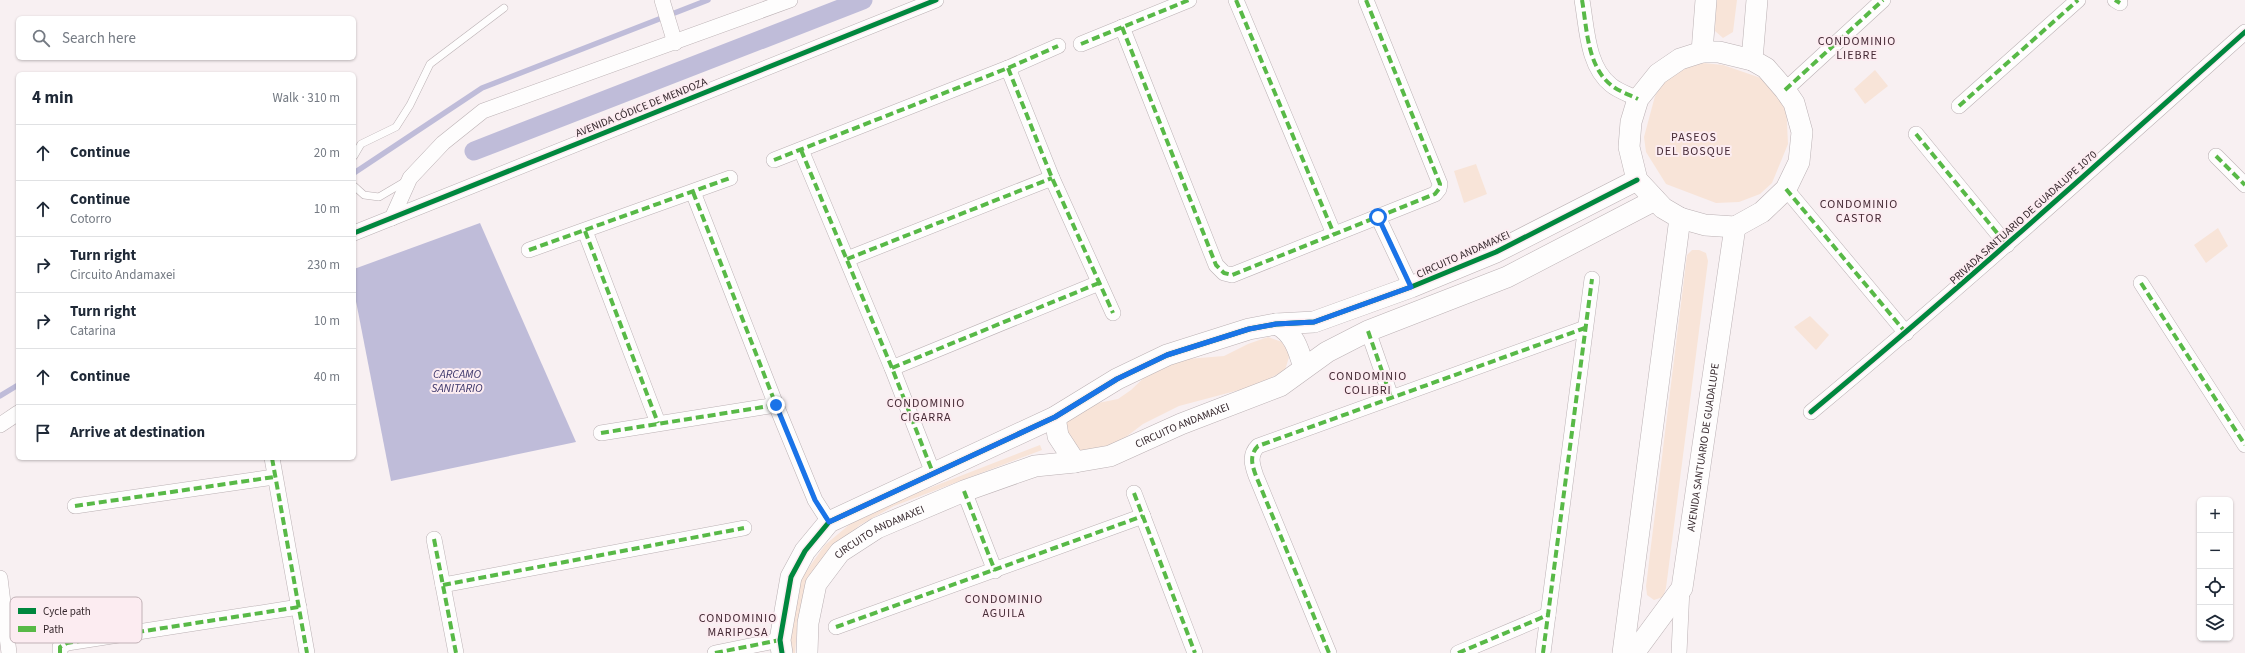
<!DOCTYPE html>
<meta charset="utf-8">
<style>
body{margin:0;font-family:"Source Sans 3",sans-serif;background:#f2f2f3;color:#1f2937}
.controls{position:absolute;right:12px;bottom:12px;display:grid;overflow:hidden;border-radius:6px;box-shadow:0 1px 3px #0004}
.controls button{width:36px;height:36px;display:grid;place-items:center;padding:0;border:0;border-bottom:1px solid #e0e1e3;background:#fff;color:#1f2937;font:20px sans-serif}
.stop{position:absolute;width:12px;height:12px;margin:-9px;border:3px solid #1a73e8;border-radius:50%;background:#fff}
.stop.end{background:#1a73e8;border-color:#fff;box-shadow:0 1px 4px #0008}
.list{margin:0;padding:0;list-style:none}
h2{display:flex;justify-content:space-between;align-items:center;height:52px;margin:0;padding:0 16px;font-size:17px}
h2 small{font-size:13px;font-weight:400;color:#747a83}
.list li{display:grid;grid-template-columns:26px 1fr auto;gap:12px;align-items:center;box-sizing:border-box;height:56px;padding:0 16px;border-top:1px solid #e0e1e3}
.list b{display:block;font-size:15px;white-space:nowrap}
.list p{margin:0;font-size:13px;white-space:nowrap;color:#747a83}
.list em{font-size:13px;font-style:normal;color:#747a83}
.icon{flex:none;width:22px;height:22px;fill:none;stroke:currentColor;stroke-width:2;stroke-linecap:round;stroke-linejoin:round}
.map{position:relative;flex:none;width:2245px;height:653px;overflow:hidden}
.search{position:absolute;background:#fff;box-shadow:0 1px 3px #0004;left:16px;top:16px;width:340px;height:44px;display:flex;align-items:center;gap:10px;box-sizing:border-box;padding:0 14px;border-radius:6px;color:#747a83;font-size:15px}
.panel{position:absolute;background:#fff;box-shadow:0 1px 3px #0004;left:16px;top:72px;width:340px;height:388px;border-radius:6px}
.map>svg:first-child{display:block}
.green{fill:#f8e4d8}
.water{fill:#bfbcd9}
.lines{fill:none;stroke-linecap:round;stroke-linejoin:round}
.stream{stroke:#bfbcd9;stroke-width:5.5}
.canal{stroke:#bfbcd9;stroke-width:19}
.lane-casing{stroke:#bbb1b4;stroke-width:8}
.street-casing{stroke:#bbb1b4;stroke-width:16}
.secondary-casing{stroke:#bbb1b4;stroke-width:22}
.lane{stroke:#fefdfd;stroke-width:7}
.street{stroke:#fefdfd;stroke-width:15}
.secondary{stroke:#fefdfd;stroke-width:21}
.quiet{stroke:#58b947;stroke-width:4;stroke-dasharray:8 4;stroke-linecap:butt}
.cycleway-casing{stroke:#fcecf1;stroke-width:8}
.cycleway{stroke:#00873e;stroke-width:5}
.route{stroke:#1a73e8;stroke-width:5}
.labels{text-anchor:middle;stroke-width:4;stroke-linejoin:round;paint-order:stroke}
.street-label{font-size:11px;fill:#36282d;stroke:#fcecf1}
.neighbourhood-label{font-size:12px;letter-spacing:1px;fill:#452934;stroke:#fcecf1}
.water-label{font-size:12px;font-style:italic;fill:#3d376b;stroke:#fcecf1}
.key{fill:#fcecf1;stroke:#c1b1b6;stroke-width:1}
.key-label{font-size:11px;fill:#36282d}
</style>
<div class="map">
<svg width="2245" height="653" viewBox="0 0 2245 653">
<rect width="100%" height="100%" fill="#f8f0f2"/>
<g class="green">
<polygon points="1716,0 1737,0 1733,32 1723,38 1715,31"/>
<polygon points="1704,63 1723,65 1758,77 1770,83 1786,103 1788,144 1772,183 1760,194 1739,202 1716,203 1666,184 1646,152 1644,137 1655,96 1663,83 1689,65"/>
<polygon points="1875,70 1888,86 1865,104 1854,89"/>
<polygon points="1476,164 1487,194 1464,203 1454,171"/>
<polygon points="2218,228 2228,246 2206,263 2194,245"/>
<polygon points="1692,250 1699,250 1706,253 1708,261 1666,588 1663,597 1654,600 1647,595 1646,586 1687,255"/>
<polygon points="1810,316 1829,335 1816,350 1794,327"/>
<polygon points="1268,337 1282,342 1290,354 1285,370 1258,385 1179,406 1143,424 1118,443 1091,450 1074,450 1064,423 1093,404 1118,399 1131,390 1151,371 1187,359 1224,356 1248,344"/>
<polygon points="1040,445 1042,450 894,506 860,525 838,544 806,590 798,618 795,653 790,653 787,632 799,581 825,545 856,519 891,503"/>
</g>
<polygon class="water" points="480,223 576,442 391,481 354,291 354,269"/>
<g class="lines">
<g class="stream">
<polyline points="354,173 482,88 708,0"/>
<polyline points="0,396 18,385"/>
</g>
<polyline class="canal" points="474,151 863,0"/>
<defs>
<g id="lane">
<polyline points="354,156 361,144 396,127 410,105 430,64 504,8"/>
<polyline points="354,186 364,195 379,197 406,181"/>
</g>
<g id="street">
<polyline points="662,0 675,43"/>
<polyline points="1236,0 1334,234"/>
<path d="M1582,0c5,28 5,66 29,85 7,6 19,10 27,14"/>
<polyline points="2115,0 2120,3"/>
<polyline points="1122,27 1216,265 1224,273 1232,275 1435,194 1439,189 1440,184 1366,0"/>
<polyline points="1081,44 1189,0"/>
<polyline points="1008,68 1052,178 1113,313"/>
<polyline points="1785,90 1883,0"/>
<polyline points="1959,106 2078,0"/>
<polyline points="1916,134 2007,245"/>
<polyline points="801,150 892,368 933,473"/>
<polyline points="2216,156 2245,185"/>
<polyline points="774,160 1008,68 1058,46"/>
<polyline points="1786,189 1906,333"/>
<polyline points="693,192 776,405 815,500 829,522"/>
<polyline points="1378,217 1411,287"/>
<polyline points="392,218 410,178 443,143 483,111 790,0"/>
<polyline points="585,231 658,423"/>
<polyline points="354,233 936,0"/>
<polyline points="529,250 730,178"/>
<polyline points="847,259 1052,178"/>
<polyline points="2141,283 2245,445"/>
<polyline points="1368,331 1391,397"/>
<polyline points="892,368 1099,283"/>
<path d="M1811,412c148,-123 291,-252 434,-380"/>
<polyline points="0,425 18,413"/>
<polyline points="601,433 776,405"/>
<polyline points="272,458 307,653"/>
<polyline points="964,491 995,571"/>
<polyline points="1134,493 1195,653"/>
<polyline points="75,506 274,477"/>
<polyline points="434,539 456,653"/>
<polyline points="0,578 9,653"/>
<polyline points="443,585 744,528"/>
<polyline points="836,627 1143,516"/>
<polyline points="60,653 60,647 67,643 299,607"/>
<polyline points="715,653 780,640"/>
<path d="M1329,653l-73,-177c-4,-11 -7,-21 2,-30l327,-118"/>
<polyline points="1458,653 1548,615"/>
<polyline points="1543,653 1592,279"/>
<polyline points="1679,653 1682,588"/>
</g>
<g id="secondary">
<polygon points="1702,52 1719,52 1752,60 1766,68 1785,90 1794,103 1802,132 1799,162 1786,189 1762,212 1735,227 1705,225 1680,218 1663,208 1637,180 1629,147 1631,122 1638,99 1658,74 1680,59"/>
<polyline points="1702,52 1706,0"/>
<polyline points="1752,60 1757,0"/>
<path d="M1276,324c18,8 23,27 28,44"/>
<polyline points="1055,417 1058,436 1075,462"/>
<polyline points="782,653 780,640 791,577 805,551 829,522 1055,417 1117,379 1167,355 1249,329 1276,324 1314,322 1411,287 1496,252 1637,180"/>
<path id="s1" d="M807,653l1,-30 8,-39 24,-32 37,-24 87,-37 71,-25 40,-4 35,-6 71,-32 99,-38 47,-34 41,-21 139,-54 148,-77"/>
<polyline points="1623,653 1680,218"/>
<path id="s2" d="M1634,653l48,-65 53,-361"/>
</g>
</defs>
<use href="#lane" class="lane-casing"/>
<use href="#street" class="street-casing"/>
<use href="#secondary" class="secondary-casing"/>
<use href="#lane" class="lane"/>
<use href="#street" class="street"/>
<use href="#secondary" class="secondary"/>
<g class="quiet">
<polyline points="1236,0 1334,234"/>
<path d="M1582,0c5,28 5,66 29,85 7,6 19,10 27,14"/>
<polyline points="2115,0 2120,3"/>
<polyline points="1122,27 1216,265 1224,273 1232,275 1435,194 1439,189 1440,184 1366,0"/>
<polyline points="1081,44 1189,0"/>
<polyline points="1008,68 1052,178 1113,313"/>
<polyline points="1785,90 1883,0"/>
<polyline points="1959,106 2078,0"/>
<polyline points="1916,134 2007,245"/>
<polyline points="801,150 892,368 933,473"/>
<polyline points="2216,156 2245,185"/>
<polyline points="774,160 1008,68 1058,46"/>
<polyline points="1786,189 1906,333"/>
<polyline points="693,192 776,405 815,500 829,522"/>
<polyline points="1378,217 1411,287"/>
<polyline points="585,231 658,423"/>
<polyline points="529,250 730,178"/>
<polyline points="847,259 1052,178"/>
<polyline points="2141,283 2245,445"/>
<polyline points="1368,331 1391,397"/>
<polyline points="892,368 1099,283"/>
<polyline points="601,433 776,405"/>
<polyline points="272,458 307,653"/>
<polyline points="964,491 995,571"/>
<polyline points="1134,493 1195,653"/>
<polyline points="75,506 274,477"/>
<polyline points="434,539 456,653"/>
<polyline points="443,585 744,528"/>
<polyline points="836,627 1143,516"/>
<polyline points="60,653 60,647 67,643 299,607"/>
<polyline points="715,653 780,640"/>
<path d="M1329,653l-73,-177c-4,-11 -7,-21 2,-30l327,-118"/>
<polyline points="1458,653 1548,615"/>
<polyline points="1543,653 1592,279"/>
</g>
<defs>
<g id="cycleway">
<polyline points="354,233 936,0"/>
<path d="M1811,412c148,-123 291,-252 434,-380"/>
<polyline points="782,653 780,640 791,577 805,551 829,522 1055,417 1117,379 1167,355 1249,329 1276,324 1314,322 1411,287 1496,252 1637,180"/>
</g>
</defs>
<use href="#cycleway" class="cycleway-casing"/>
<use href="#cycleway" class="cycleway"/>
</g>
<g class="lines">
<polyline class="route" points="776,405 815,500 829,522 1055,417 1117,379 1167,355 1249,329 1276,324 1314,322 1411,287 1378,217"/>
</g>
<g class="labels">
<g class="street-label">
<text transform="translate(641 107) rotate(-22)" y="4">AVENIDA CÓDICE DE MENDOZA</text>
<text transform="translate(2023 217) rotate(-42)" y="4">PRIVADA SANTUARIO DE GUADALUPE 1070</text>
<text transform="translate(1463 254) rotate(-24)" y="4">CIRCUITO ANDAMAXEI</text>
<text dy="4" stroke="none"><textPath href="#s1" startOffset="478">CIRCUITO ANDAMAXEI</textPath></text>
<text dy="4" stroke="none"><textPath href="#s2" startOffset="223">AVENIDA SANTUARIO DE GUADALUPE</textPath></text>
<text dy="4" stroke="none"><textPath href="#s1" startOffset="154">CIRCUITO ANDAMAXEI</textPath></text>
</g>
<g class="neighbourhood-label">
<text x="1857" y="45">CONDOMINIO<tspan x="1857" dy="14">LIEBRE</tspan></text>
<text x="1694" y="141">PASEOS<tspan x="1694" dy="14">DEL BOSQUE</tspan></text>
<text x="1859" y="208">CONDOMINIO<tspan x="1859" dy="14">CASTOR</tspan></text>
<text x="1368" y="380">CONDOMINIO<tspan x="1368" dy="14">COLIBRI</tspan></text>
<text x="926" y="407">CONDOMINIO<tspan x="926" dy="14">CIGARRA</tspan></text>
<text x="1004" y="603">CONDOMINIO<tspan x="1004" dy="14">AGUILA</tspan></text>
<text x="738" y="622">CONDOMINIO<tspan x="738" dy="14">MARIPOSA</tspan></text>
</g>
<g class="water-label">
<text x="457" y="378">CARCAMO<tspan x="457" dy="14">SANITARIO</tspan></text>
</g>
</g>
<rect x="10" y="597" width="132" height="46" rx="6" class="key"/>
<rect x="18" y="608" width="18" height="6" fill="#00873e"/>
<rect x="18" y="626" width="18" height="6" fill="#58b947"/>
<g class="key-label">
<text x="43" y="615">Cycle path</text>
<text x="43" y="633">Path</text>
</g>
</svg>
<div class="controls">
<button>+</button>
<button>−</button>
<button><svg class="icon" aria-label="locate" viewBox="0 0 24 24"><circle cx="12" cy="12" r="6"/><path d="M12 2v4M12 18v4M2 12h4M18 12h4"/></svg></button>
<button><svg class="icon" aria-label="layers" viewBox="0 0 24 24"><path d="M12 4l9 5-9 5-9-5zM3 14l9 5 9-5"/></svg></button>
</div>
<div class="stop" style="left:1378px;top:217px"></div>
<div class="stop end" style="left:776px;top:405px"></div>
<div class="search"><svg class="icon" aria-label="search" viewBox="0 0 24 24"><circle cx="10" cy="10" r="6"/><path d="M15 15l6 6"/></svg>Search here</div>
<section class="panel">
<h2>4 min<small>Walk · 310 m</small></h2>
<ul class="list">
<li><svg class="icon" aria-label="ahead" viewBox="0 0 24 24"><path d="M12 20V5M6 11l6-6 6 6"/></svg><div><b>Continue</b></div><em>20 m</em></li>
<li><svg class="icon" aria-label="ahead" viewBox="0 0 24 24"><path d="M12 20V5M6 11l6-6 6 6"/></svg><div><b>Continue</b><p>Cotorro</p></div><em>10 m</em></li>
<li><svg class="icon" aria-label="right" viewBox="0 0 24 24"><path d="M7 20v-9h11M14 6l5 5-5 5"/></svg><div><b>Turn right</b><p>Circuito Andamaxei</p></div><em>230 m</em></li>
<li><svg class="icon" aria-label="right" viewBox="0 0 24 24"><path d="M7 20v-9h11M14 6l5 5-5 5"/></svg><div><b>Turn right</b><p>Catarina</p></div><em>10 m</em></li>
<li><svg class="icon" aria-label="ahead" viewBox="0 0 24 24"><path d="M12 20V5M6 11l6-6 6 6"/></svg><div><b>Continue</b></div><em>40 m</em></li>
<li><svg class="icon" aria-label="arrive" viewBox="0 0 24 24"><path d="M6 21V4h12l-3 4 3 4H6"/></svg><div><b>Arrive at destination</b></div></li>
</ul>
</section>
</div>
